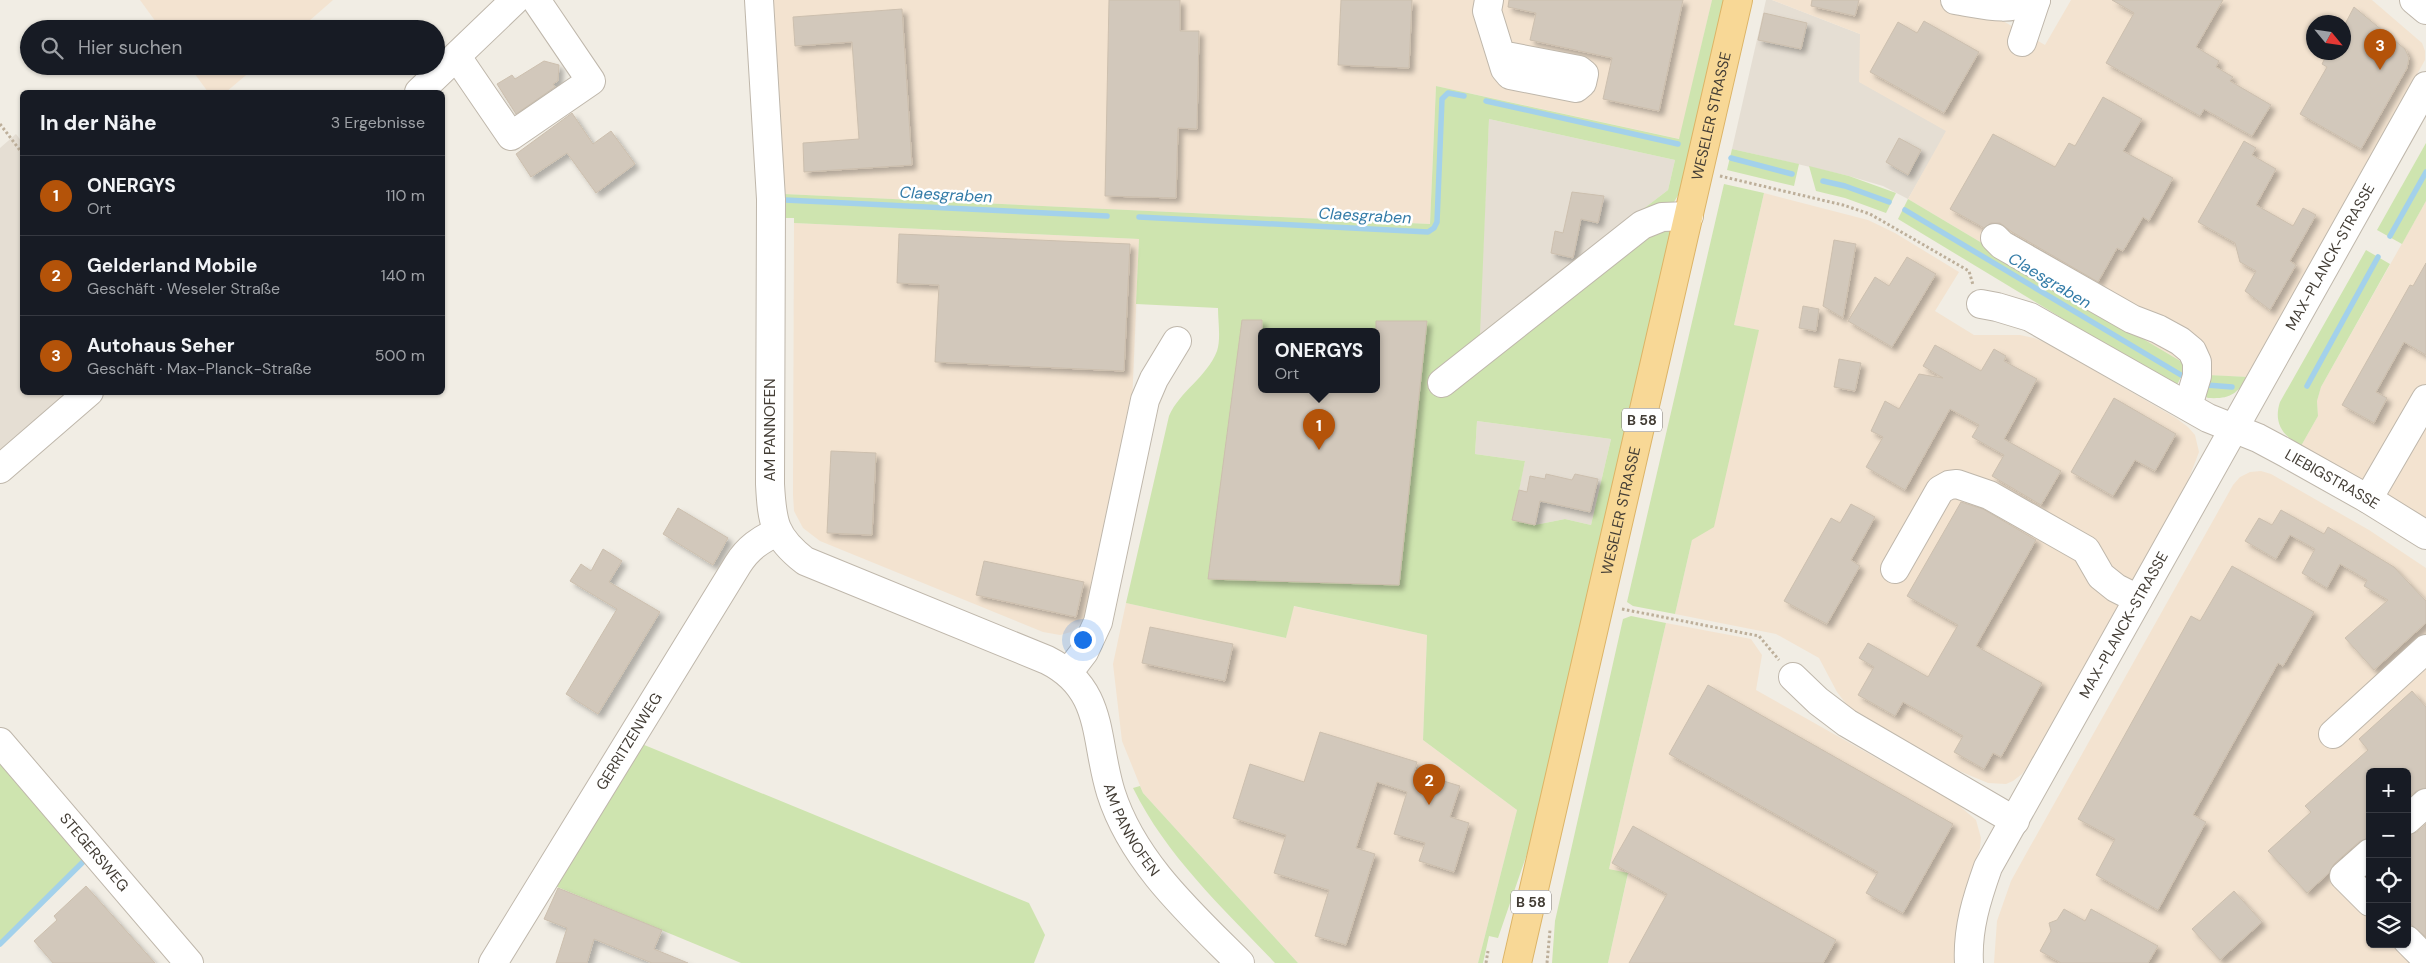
<!DOCTYPE html>
<html lang="de">
<meta charset="utf-8">
<style>
body{margin:0;font-family:"DM Sans",sans-serif;background:#20242c;color:#f1f3f6}
.controls{position:absolute;right:15px;bottom:15px;display:grid;overflow:hidden;border-radius:8px;box-shadow:0 1px 4px #0004}
.controls button{width:45px;height:45px;display:grid;place-items:center;padding:0;border:0;border-bottom:1px solid #363941;background:#171b24;color:#f1f3f6;font:25px sans-serif}
.compass{position:absolute;left:2306px;top:15px;width:45px;height:45px;border-radius:50%;background:#171b24;box-shadow:0 1px 4px #0004;rotate:119deg}
.you{position:absolute;left:1082px;top:639px;width:18px;height:18px;margin:-12px;border:4px solid #fff;border-radius:50%;background:#1a73e8;box-shadow:0 0 0 8px #1a73e833}
.badge{display:grid;place-items:center;width:32px;height:32px;border-radius:50%;background:#b45309;color:#fff;font-size:16px;font-weight:700}
.pin{position:absolute;translate:-50% -41px;filter:drop-shadow(0 1px 2px #0008)}
.pin::after{content:'';position:absolute;top:26px;width:18px;height:15px;background:inherit;clip-path:polygon(0 0,100% 0,50% 100%)}
.popup{position:absolute;left:1258px;top:328px;width:122px;height:65px;box-sizing:border-box;display:grid;place-content:center;border-radius:8px;background:#171b24;filter:drop-shadow(0 1px 4px #0005);font-size:16px;white-space:nowrap;color:#9ea1a6}
.popup b{font-size:19px;color:#f1f3f6}
.popup::after{content:'';position:absolute;left:50%;top:100%;margin-left:-10px;border:10px solid transparent;border-top-color:#171b24}
.list{margin:0;padding:0;list-style:none}
h2{display:flex;justify-content:space-between;align-items:center;height:65px;margin:0;padding:0 20px;font-size:21px}
h2 small{font-size:16px;font-weight:400;color:#9ea1a6}
.list li{display:grid;grid-template-columns:32px 1fr auto;gap:15px;align-items:center;box-sizing:border-box;height:80px;padding:0 20px;border-top:1px solid #363941}
.list b{display:block;font-size:19px;white-space:nowrap}
.list p{margin:0;font-size:16px;white-space:nowrap;color:#9ea1a6}
.list em{font-size:16px;font-style:normal;color:#9ea1a6}
.icon{flex:none;width:28px;height:28px;fill:none;stroke:currentColor;stroke-width:2;stroke-linecap:round;stroke-linejoin:round}
.map{position:relative;flex:none;width:2426px;height:963px;overflow:hidden}
.search{position:absolute;background:#171b24;box-shadow:0 1px 4px #0004;left:20px;top:20px;width:425px;height:55px;display:flex;align-items:center;gap:12px;box-sizing:border-box;padding:0 18px;border-radius:28px;color:#9ea1a6;font-size:19px}
.panel{position:absolute;background:#171b24;box-shadow:0 1px 4px #0004;left:20px;top:90px;width:425px;height:305px;border-radius:8px}
.map>svg:first-child{display:block}
.residential{fill:#e5ded3}
.commercial{fill:#f3e3d0;fill-rule:evenodd}
.green{fill:#cee4af;fill-rule:evenodd}
.lines{fill:none;stroke-linecap:round;stroke-linejoin:round}
.stream{stroke:#a3d1eb;stroke-width:5.5}
.building{fill:#d2c8bb;stroke:#ccbfae;filter:url(#shadow)}
.minor-casing{stroke:#bfb7ab;stroke-width:30}
.major-casing{stroke:#dcb467;stroke-width:30}
.path{stroke:#bdaf9a;stroke-width:3;stroke-dasharray:2.5 2.5;stroke-linecap:butt}
.minor{stroke:#fff;stroke-width:28}
.major{stroke:#f8d896;stroke-width:28}
.labels{text-anchor:middle;stroke-width:5;stroke-linejoin:round;paint-order:stroke}
.shield{fill:#fff;stroke:#7b7772;stroke-width:1}
.shield-label{font-size:14px;font-weight:bold;fill:#433d35}
.street-label{font-size:15px;fill:#433d35;stroke:#fff}
.water-label{font-size:16px;font-style:italic;fill:#347ca8;stroke:#fff}
</style>
<div class="map">
<svg width="2426" height="963" viewBox="0 0 2426 963">
<defs>
<filter id="shadow"><feDropShadow dx="4.5" dy="4.5" stdDeviation="2.5" flood-color="#0004"/></filter>
</defs>
<rect width="100%" height="100%" fill="#f1ede4"/>
<g class="residential">
<polygon points="1766,0 1772,0 1860,34 1860,82 1947,131 1908,199 1883,186 1849,176 1732,149"/>
<polygon points="1489,119 1675,160 1668,190 1479,335"/>
<polygon points="16,134 22,142 22,392 84,393 0,466 0,148"/>
<polygon points="1477,421 1611,439 1591,525 1565,519 1535,525 1516,502 1525,461 1475,454"/>
</g>
<g class="commercial">
<polygon points="140,0 333,0 300,29 161,29"/>
<polygon points="772,0 1712,0 1680,139 1436,86 1430,224 784,194"/>
<path d="M1772,0h233l-9,17 49,28 26,-45h301l50,43 3,8v9l-176,317 -45,-2 -296,-176 38,-68 -87,-49 1,-48zM2314,22h30v30h-30z"/>
<polygon points="189,66 257,66 226,92 208,92"/>
<polygon points="1764,193 1868,220 1895,233 1959,272 1935,311 1974,335 2020,335 2034,338 2049,344 2176,418 2188,427 2195,435 2199,452 2184,491 2031,762 2022,774 2013,781 2006,784 1988,783 1957,770 1859,715 1847,705 1837,692 1819,658 1776,634 1675,614 1692,540 1758,330 1734,325"/>
<polygon points="2426,201 2426,519 2301,446 2318,416 2317,401 2321,387"/>
<polygon points="794,223 1139,239 1132,405 1089,611 1080,625 1071,632 1060,635 1043,632 820,541 803,528 794,511 793,495"/>
<path d="M2261,471l10,3 98,56 57,38v395h-432l3,-42 14,-40 11,-20 211,-376 7,-8 10,-5zM2370,772h37v172h-37z"/>
<polygon points="1126,603 1286,638 1293,606 1427,635 1423,740 1517,810 1478,963 1298,963 1143,793 1122,741 1113,664"/>
<polygon points="1666,623 1751,639 1762,655 1756,690 1956,803 1976,820 1981,838 1980,848 1958,917 1954,963 1608,963 1628,874 1609,869"/>
</g>
<g class="green">
<path d="M1712,0h13l-43,189 -8,13 -32,29 28,-2 3,6 -143,610 -32,93 -9,-2 -6,27h-5l39,-153 -94,-70 4,-105 -133,-29 -8,32 -160,-35 43,-187c11,-25 38,-39 48,-65 4,-12 1,-30 1,-43l-82,-4 3,-65 -345,-16v-5h-9l-1,-24 646,30 6,-138 243,53zM1489,119l186,41 -7,30 -188,144zM1262,331h114v58h-114zM1477,421l134,18 -20,86 -26,-6 -30,6 -22,-5 12,-59 -50,-7z"/>
<polygon points="2426,143 2426,201 2402,244 2377,230"/>
<polygon points="1732,149 1799,164 1794,186 1727,170"/>
<polygon points="1809,166 1849,176 1896,193 1886,213 1845,198 1816,191"/>
<polygon points="1724,184 1764,193 1734,325 1759,330 1714,527 1692,540 1675,614 1633,606 1627,602"/>
<polygon points="1908,199 2187,365 2177,385 2126,357 1898,219"/>
<path d="M2366,250l24,14 -69,123 -4,14 1,15 -17,30c-18,-10 -28,-23 -21,-44z"/>
<path d="M2208,375l41,2c-14,18 -19,22 -41,21l-2,-1z"/>
<polygon points="1631,616 1666,623 1609,869 1628,873 1608,963 1552,963 1555,921 1623,619"/>
<polygon points="637,742 1029,903 1045,935 1034,963 741,963 550,884"/>
<polygon points="0,752 88,857 0,944"/>
<path d="M1140,786l3,7 155,170h-23c-52,-55 -108,-106 -142,-175z"/>
</g>
<g class="lines">
<g class="stream">
<polyline points="1486,101 1678,144"/>
<polyline points="1731,158 1792,174"/>
<polyline points="1823,181 1845,186 1889,202"/>
<polyline points="785,200 1107,216"/>
<polyline points="1905,210 2181,375"/>
<polyline points="1139,217 1428,232 1434,228 1437,222 1442,99 1448,93 1464,96"/>
<polyline points="2390,236 2426,172"/>
<polyline points="2207,385 2232,387"/>
<polyline points="2307,386 2378,257"/>
<polyline points="0,944 88,857"/>
</g>
</g>
<g class="building">
<polygon points="1109,0 1180,0 1180,31 1199,31 1197,129 1178,128 1176,198 1105,196"/>
<polygon points="1341,0 1412,0 1409,68 1338,65"/>
<polygon points="1509,0 1683,0 1659,111 1603,99 1612,58 1530,40 1536,13 1508,7"/>
<polygon points="1812,0 1859,0 1855,16 1811,6"/>
<polygon points="2112,0 2223,0 2196,47 2219,61 2216,67 2233,77 2230,81 2271,105 2252,136 2204,109 2200,116 2106,63 2134,13"/>
<polygon points="2354,7 2405,49 2409,58 2407,68 2361,149 2300,114 2327,67 2322,64 2328,52 2344,52 2344,26"/>
<polygon points="902,9 912,165 804,172 803,143 859,139 852,42 795,46 793,17"/>
<polygon points="1764,13 1807,23 1801,49 1758,40"/>
<polygon points="1924,21 1979,52 1944,113 1870,72 1898,22 1917,33"/>
<polygon points="544,61 559,65 558,81 553,84 555,87 516,114 497,84 512,75 515,79"/>
<polygon points="2103,97 2142,119 2123,151 2173,178 2149,221 2143,217 2123,251 2117,248 2098,282 2012,232 2000,223 1991,223 1984,228 1950,209 1993,134 2055,167 2069,143 2075,146"/>
<polygon points="572,113 593,144 611,131 635,164 596,193 567,153 531,177 516,154"/>
<polygon points="1899,138 1921,150 1908,175 1886,162"/>
<polygon points="2244,141 2256,148 2252,155 2276,169 2256,205 2293,226 2303,208 2316,215 2290,261 2296,265 2270,310 2245,291 2256,271 2240,262 2235,243 2198,222"/>
<polygon points="1572,192 1604,196 1598,223 1581,219 1573,258 1551,253 1555,231 1563,233"/>
<polygon points="899,234 1130,244 1124,371 935,362 939,285 897,283"/>
<polygon points="1834,240 1856,244 1843,318 1823,306"/>
<polygon points="1907,257 1936,274 1892,347 1848,321 1875,277 1889,286"/>
<polygon points="2426,263 2426,355 2404,342 2376,392 2387,398 2374,423 2342,405 2410,285 2413,286"/>
<polygon points="1803,306 1819,309 1816,331 1799,328"/>
<polygon points="1242,320 1262,320 1262,389 1376,389 1376,321 1427,321 1399,585 1208,579"/>
<polygon points="1935,345 1981,371 1994,349 2006,356 2004,361 2037,379 2004,439 2061,471 2041,505 1992,476 2004,455 1972,437 1979,425 1950,409 1905,490 1866,467 1883,437 1871,431 1885,401 1899,409 1919,374 1943,378 1923,366"/>
<polygon points="1839,359 1861,363 1855,391 1834,387"/>
<polygon points="2114,398 2176,434 2155,471 2135,460 2113,496 2071,472"/>
<polygon points="831,451 876,453 872,535 827,533"/>
<polygon points="1546,474 1572,480 1575,474 1598,479 1590,512 1540,501 1535,525 1512,520 1519,490 1527,492 1530,476 1545,479"/>
<polygon points="1961,502 1983,509 2036,540 1976,646 2042,683 2001,757 1993,753 1984,769 1954,752 1963,736 1903,702 1895,716 1858,695 1874,667 1859,658 1868,643 1928,677 1958,625 1907,596"/>
<polygon points="1851,504 1875,517 1851,560 1860,566 1827,624 1784,601 1831,518 1840,523"/>
<polygon points="678,508 728,538 713,565 663,534"/>
<polygon points="2281,510 2324,534 2328,527 2394,567 2426,601 2426,623 2374,670 2345,638 2388,600 2364,586 2367,580 2340,564 2327,588 2302,573 2315,549 2290,535 2276,559 2245,541 2259,518 2272,525"/>
<polygon points="603,549 622,561 609,582 660,612 598,714 566,694 617,609 570,581 581,564 591,571"/>
<polygon points="984,561 1084,582 1076,617 976,595"/>
<polygon points="2232,566 2314,612 2283,666 2278,663 2193,815 2206,822 2158,910 2096,875 2115,839 2078,819 2191,616 2200,621"/>
<polygon points="1150,627 1233,644 1225,681 1142,663"/>
<polygon points="1708,685 1953,824 1903,913 1866,893 1878,872 1669,754"/>
<polygon points="2412,691 2426,707 2426,788 2416,791 2407,799 2407,772 2370,772 2370,838 2360,841 2334,864 2329,873 2307,893 2268,851 2311,812 2305,806 2368,750 2359,739"/>
<polygon points="1320,732 1417,762 1414,772 1460,786 1450,817 1469,823 1454,872 1419,861 1425,843 1394,834 1407,792 1377,782 1356,848 1375,854 1346,945 1315,936 1329,890 1274,873 1286,835 1233,818 1250,764 1304,782"/>
<polygon points="2426,824 2426,937 2407,921 2407,835 2417,832"/>
<polygon points="1633,826 1836,940 1823,963 1629,963 1667,894 1612,863"/>
<polygon points="86,886 155,963 53,963 34,941 57,920 54,916"/>
<polygon points="558,888 662,930 654,949 688,963 652,963 594,939 587,963 556,963 567,928 544,919"/>
<polygon points="2234,891 2262,922 2220,960 2192,929"/>
<polygon points="2064,909 2085,921 2091,909 2158,946 2148,963 2061,963 2040,951 2051,931 2049,923 2057,920"/>
</g>
<g class="lines">
<defs>
<g id="minor">
<path id="s1" d="M759,0l12,199 -1,285c2,38 4,53 35,77l242,99c58,29 47,79 64,133 22,69 79,120 129,170"/>
<polyline points="1489,0 1487,11 1505,69 1510,75 1576,88 1582,83 1584,74 1579,70 1501,55"/>
<path d="M1955,0c31,5 51,12 81,0"/>
<polyline points="2414,0 2426,10"/>
<polyline points="2022,42 2036,0"/>
<polyline points="457,57 511,136 591,81 536,0"/>
<polyline points="419,92 515,0"/>
<polyline points="1995,238 2002,245 2132,319 2158,329 2180,341 2192,351 2197,362 2197,376 2188,406"/>
<path id="s2" d="M1981,304l16,3 33,10 178,101 50,20 28,15 82,46 58,36"/>
<polyline points="1442,383 1642,225 1662,217 1689,216"/>
<polyline points="0,469 89,392"/>
<polyline points="2368,499 2426,399"/>
<polyline points="1895,569 1940,490 1949,485 1957,484 1989,495 2086,550 2101,576 2116,588 2138,599"/>
<polyline points="1068,673 1084,652 1098,622 1145,400 1154,379 1177,341"/>
<polyline points="1793,677 1818,701 1847,723 2015,821"/>
<polyline points="2333,734 2426,649"/>
<path id="s3" d="M0,742l189,221"/>
<polyline points="2407,820 2426,803"/>
<polyline points="2370,853 2344,876 2370,902"/>
<polyline points="2407,940 2426,959"/>
<path id="s4" d="M493,963l245,-399c10,-16 22,-24 39,-32"/>
<path id="s5" d="M1969,963c-2,-34 8,-65 19,-96l438,-781"/>
</g>
<g id="major">
<path id="s6" d="M1517,963l221,-963"/>
</g>
</defs>
<use href="#minor" class="minor-casing"/>
<use href="#major" class="major-casing"/>
<g class="path">
<polyline points="0,124 22,153"/>
<polyline points="1720,176 1843,205 1870,214 1969,271 1973,285"/>
<polyline points="1622,609 1759,636 1779,660"/>
<polyline points="1486,963 1488,951"/>
<polyline points="1547,963 1550,930"/>
</g>
<use href="#minor" class="minor"/>
<use href="#major" class="major"/>
</g>
<g class="labels">
<g class="shield">
<rect x="1622" y="408.5" width="40" height="23" rx="4"/>
<rect x="1511" y="890.5" width="40" height="23" rx="4"/>
</g>
<g class="shield-label">
<text x="1642" y="425">B 58</text>
<text x="1531" y="907">B 58</text>
</g>
<g class="street-label">
<text dy="5" stroke="none"><textPath href="#s6" startOffset="869">WESELER STRASSE</textPath></text>
<text dy="5" stroke="none"><textPath href="#s5" startOffset="798">MAX-PLANCK-STRASSE</textPath></text>
<text transform="translate(770 430) rotate(-90)" y="5">AM PANNOFEN</text>
<text dy="5" stroke="none"><textPath href="#s2" startOffset="394">LIEBIGSTRASSE</textPath></text>
<text dy="5" stroke="none"><textPath href="#s6" startOffset="464">WESELER STRASSE</textPath></text>
<text dy="5" stroke="none"><textPath href="#s5" startOffset="376">MAX-PLANCK-STRASSE</textPath></text>
<text dy="5" stroke="none"><textPath href="#s4" startOffset="260">GERRITZENWEG</textPath></text>
<text dy="5" stroke="none"><textPath href="#s1" startOffset="1031">AM PANNOFEN</textPath></text>
<text dy="5" stroke="none"><textPath href="#s3" startOffset="145">STEGERSWEG</textPath></text>
</g>
<g class="water-label">
<text transform="translate(946 194) rotate(3)" y="6">Claesgraben</text>
<text transform="translate(1365 215) rotate(3)" y="6">Claesgraben</text>
<text transform="translate(2050 280) rotate(31)" y="6">Claesgraben</text>
</g>
</g>
</svg>
<div class="controls">
<button>+</button>
<button>−</button>
<button><svg class="icon" aria-label="locate" viewBox="0 0 24 24"><circle cx="12" cy="12" r="6"/><path d="M12 2v4M12 18v4M2 12h4M18 12h4"/></svg></button>
<button><svg class="icon" aria-label="layers" viewBox="0 0 24 24"><path d="M12 4l9 5-9 5-9-5zM3 14l9 5 9-5"/></svg></button>
</div>
<svg class="compass" viewBox="-18 -18 36 36"><path d="M0-13l5 13h-10z" fill="#e53935"/><path d="M0 13l5-13h-10z" fill="#9ea1a6"/></svg>
<div class="you"></div>
<div class="pin badge" style="left:1319px;top:450px">1</div>
<div class="popup"><b>ONERGYS</b>Ort</div>
<div class="pin badge" style="left:1429px;top:805px">2</div>
<div class="pin badge" style="left:2380px;top:70px">3</div>
<div class="search"><svg class="icon" aria-label="search" viewBox="0 0 24 24"><circle cx="10" cy="10" r="6"/><path d="M15 15l6 6"/></svg>Hier suchen</div>
<section class="panel">
<h2>In der Nähe<small>3 Ergebnisse</small></h2>
<ul class="list">
<li><span class="badge">1</span><div><b>ONERGYS</b><p>Ort</p></div><em>110 m</em></li>
<li><span class="badge">2</span><div><b>Gelderland Mobile</b><p>Geschäft · Weseler Straße</p></div><em>140 m</em></li>
<li><span class="badge">3</span><div><b>Autohaus Seher</b><p>Geschäft · Max-Planck-Straße</p></div><em>500 m</em></li>
</ul>
</section>
</div>
